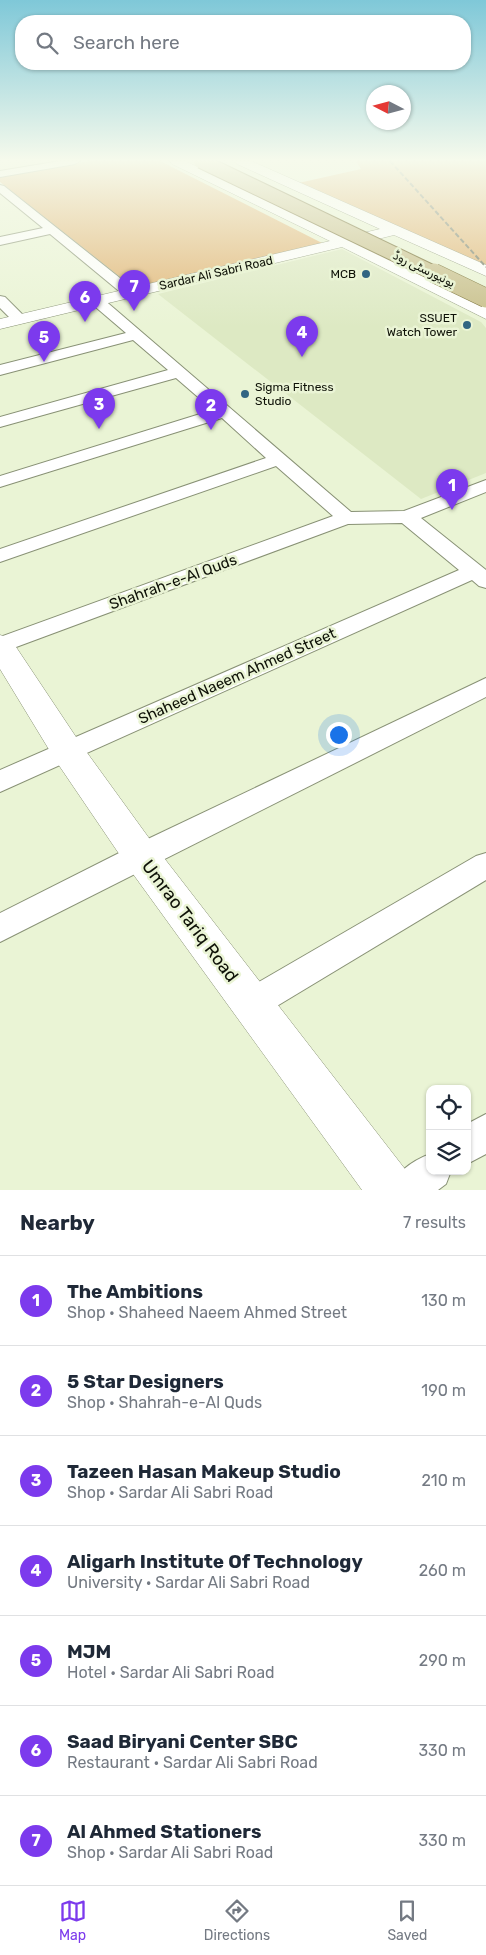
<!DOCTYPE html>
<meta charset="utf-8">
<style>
body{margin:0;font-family:Rubik,"Noto Sans Arabic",sans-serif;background:#f2f2f3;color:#1f2937}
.controls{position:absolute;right:15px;bottom:15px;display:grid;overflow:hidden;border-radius:10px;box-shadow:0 1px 4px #0004}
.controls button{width:45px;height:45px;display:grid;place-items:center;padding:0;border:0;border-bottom:1px solid #e0e1e3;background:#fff;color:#1f2937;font:25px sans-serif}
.compass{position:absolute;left:366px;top:85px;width:45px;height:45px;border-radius:50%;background:#fff;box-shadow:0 1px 4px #0004;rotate:276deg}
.you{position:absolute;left:338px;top:734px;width:18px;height:18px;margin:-12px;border:4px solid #fff;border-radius:50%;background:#1a73e8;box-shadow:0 0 0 8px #1a73e833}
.badge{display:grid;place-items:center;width:32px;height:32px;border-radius:50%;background:#7c3aed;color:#fff;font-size:16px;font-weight:700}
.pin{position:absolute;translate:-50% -41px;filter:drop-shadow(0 1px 2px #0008)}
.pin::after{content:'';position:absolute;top:26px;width:18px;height:15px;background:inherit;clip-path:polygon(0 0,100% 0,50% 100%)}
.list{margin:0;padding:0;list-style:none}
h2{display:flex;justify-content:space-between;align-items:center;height:65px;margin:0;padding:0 20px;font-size:21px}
h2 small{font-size:16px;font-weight:400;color:#747a83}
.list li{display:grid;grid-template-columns:32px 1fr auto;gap:15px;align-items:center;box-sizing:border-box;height:90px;padding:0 20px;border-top:1px solid #e0e1e3}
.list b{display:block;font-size:19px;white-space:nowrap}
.list p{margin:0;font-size:16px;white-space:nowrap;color:#747a83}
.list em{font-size:16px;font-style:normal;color:#747a83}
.icon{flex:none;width:28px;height:28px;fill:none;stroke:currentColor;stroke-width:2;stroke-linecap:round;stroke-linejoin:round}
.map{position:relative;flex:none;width:486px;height:1190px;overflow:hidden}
.search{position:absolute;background:#fff;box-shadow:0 1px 4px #0004;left:15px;right:15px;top:15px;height:55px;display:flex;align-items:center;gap:12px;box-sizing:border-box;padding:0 18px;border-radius:20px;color:#747a83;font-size:19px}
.sheet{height:695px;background:#fff}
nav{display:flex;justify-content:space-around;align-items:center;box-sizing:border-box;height:70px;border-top:1px solid #e0e1e3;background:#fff;font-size:14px;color:#747a83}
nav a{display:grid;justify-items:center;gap:2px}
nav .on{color:#7c3aed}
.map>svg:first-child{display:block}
.built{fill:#dde9c3}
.green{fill:#e1b677}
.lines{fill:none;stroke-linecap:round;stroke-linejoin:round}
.street-casing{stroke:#889175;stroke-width:2}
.secondary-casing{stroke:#889175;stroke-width:1}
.street{fill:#fff;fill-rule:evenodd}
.secondary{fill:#fff;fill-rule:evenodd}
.rail{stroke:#767c68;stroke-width:2;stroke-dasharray:5 2.5;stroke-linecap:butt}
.primary-bridge-far1-casing{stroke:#70672a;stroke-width:16;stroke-linecap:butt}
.primary-bridge-casing{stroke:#70672a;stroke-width:20;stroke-linecap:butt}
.primary-bridge-far1{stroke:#c8bf8b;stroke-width:14}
.primary-bridge{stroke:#c8bf8b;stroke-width:19}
.poi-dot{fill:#316582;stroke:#eaf4d5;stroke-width:2}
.labels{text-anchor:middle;stroke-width:5;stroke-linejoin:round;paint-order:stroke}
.far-street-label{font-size:12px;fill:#0e1107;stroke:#eaf4d5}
.far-poi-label{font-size:12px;fill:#0e1107;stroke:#eaf4d5;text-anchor:end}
.street-label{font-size:15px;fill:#0e1107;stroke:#eaf4d5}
.near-street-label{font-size:18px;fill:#0e1107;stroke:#eaf4d5}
</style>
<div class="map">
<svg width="486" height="1190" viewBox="0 0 486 1190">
<rect width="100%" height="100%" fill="#eaf4d5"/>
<polygon class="built" points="342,249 481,322 486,328 486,473 421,499 158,294"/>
<g class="green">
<polygon points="89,161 160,161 324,244 134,288 0,182 0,176"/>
<polygon points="356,161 486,161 486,271 294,184 361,169"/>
</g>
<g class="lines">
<defs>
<g id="street">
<polygon points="60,161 80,161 75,164 0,177 0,171"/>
<polygon points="0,185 4,186 135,290 137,293 135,296 125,296 50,234 0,245 0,237 43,228 0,193"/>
<polygon points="0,296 5,297 24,316 26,319 24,322 14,322 0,308"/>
<polygon points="97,297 102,298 351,512 404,511 486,480 486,492 421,518 486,570 486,588 479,586 472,580 0,792 0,770 459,570 402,523 348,524 0,653 0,637 333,516 276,466 0,562 0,549 266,458 222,418 0,487 0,476 213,410 176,378 0,427 0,417 168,370 133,340 0,375 0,365 126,333 92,304 90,301 92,298"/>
<polygon points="486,678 486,697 0,942 0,913 131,847"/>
<polygon points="486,853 486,880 262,1015 251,1020 240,1015 235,1004 240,993 476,856"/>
<polygon points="486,1114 486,1154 467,1164 467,1124"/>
<path d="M430,1154v17h21l-5,13 -8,6h-49c7,-18 23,-29 41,-36z"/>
</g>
<g id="secondary">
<polygon points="170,161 185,161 346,237 380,229 237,164 235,161 251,161 486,265 486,276 394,235 358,244 486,307 486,319 342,247 0,329 0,319 330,241 172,164"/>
<polygon points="0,635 10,638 80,743 154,845 408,1173 415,1190 362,1190 128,867 56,761 0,669"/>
</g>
</defs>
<use href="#street" class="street-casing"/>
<use href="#secondary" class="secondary-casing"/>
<use href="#street" class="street"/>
<use href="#secondary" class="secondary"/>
<polyline class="rail" points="390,161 486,267"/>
<defs>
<polyline id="primary-bridge-far1" points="201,161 436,274"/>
<polyline id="primary-bridge" points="434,273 486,298"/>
</defs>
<use href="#primary-bridge-far1" class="primary-bridge-far1-casing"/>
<use href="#primary-bridge" class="primary-bridge-casing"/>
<use href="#primary-bridge-far1" class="primary-bridge-far1"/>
<use href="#primary-bridge" class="primary-bridge"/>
</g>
<linearGradient id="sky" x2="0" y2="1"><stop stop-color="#7fc8d8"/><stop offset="0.49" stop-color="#f6faec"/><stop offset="1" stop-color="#f6faec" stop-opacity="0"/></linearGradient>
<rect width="486" height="327" fill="url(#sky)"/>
<g class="poi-dot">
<circle cx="366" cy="274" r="5"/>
<circle cx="467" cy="325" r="5"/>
<circle cx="245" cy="394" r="5"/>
</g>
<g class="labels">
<g class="far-street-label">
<text transform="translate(424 269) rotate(26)" y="4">یونیورسٹی روڈ</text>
<text transform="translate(216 273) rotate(-13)" y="4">Sardar Ali Sabri Road</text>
</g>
<g class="far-poi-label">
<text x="356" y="278">MCB</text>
<text x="457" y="322">SSUET<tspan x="457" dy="14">Watch Tower</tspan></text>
<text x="255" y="391" text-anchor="start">Sigma Fitness<tspan x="255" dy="14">Studio</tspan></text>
</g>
<g class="street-label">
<text transform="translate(173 582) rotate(-20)" y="5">Shahrah-e-Al Quds</text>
<text transform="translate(237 676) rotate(-24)" y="5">Shaheed Naeem Ahmed Street</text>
</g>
<g class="near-street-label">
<text transform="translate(190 921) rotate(53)" y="6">Umrao Tariq Road</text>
</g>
</g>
</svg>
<div class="controls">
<button><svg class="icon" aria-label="locate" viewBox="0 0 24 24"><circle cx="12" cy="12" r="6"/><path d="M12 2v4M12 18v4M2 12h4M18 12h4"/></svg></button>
<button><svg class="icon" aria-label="layers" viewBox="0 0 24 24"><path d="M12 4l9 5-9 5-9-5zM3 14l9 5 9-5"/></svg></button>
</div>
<svg class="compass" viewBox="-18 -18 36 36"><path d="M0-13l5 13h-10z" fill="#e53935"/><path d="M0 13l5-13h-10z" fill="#747a83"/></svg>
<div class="you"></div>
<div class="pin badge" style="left:452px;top:510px">1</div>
<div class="pin badge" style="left:211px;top:430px">2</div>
<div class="pin badge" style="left:99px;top:429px">3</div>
<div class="pin badge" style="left:302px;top:357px">4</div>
<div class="pin badge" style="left:44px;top:362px">5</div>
<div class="pin badge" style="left:85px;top:322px">6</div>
<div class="pin badge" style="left:134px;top:311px">7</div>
<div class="search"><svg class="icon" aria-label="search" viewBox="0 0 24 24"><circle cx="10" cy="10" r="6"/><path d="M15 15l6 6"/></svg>Search here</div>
</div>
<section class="sheet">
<h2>Nearby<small>7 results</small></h2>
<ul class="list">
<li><span class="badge">1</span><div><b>The Ambitions</b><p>Shop · Shaheed Naeem Ahmed Street</p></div><em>130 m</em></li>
<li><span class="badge">2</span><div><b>5 Star Designers</b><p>Shop · Shahrah-e-Al Quds</p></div><em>190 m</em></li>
<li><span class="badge">3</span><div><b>Tazeen Hasan Makeup Studio</b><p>Shop · Sardar Ali Sabri Road</p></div><em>210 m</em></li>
<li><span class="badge">4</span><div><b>Aligarh Institute Of Technology</b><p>University · Sardar Ali Sabri Road</p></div><em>260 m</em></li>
<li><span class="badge">5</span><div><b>MJM</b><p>Hotel · Sardar Ali Sabri Road</p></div><em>290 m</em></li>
<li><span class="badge">6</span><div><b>Saad Biryani Center SBC</b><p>Restaurant · Sardar Ali Sabri Road</p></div><em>330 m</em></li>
<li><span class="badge">7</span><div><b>Al Ahmed Stationers</b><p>Shop · Sardar Ali Sabri Road</p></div><em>330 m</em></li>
</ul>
</section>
<nav>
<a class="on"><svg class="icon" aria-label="map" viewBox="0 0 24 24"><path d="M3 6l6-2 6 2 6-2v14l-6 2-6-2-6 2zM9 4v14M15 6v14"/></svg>Map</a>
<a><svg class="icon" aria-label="directions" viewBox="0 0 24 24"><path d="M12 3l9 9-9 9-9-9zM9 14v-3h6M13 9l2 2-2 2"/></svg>Directions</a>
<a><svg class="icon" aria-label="saved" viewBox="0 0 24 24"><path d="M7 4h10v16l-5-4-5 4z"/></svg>Saved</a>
</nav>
